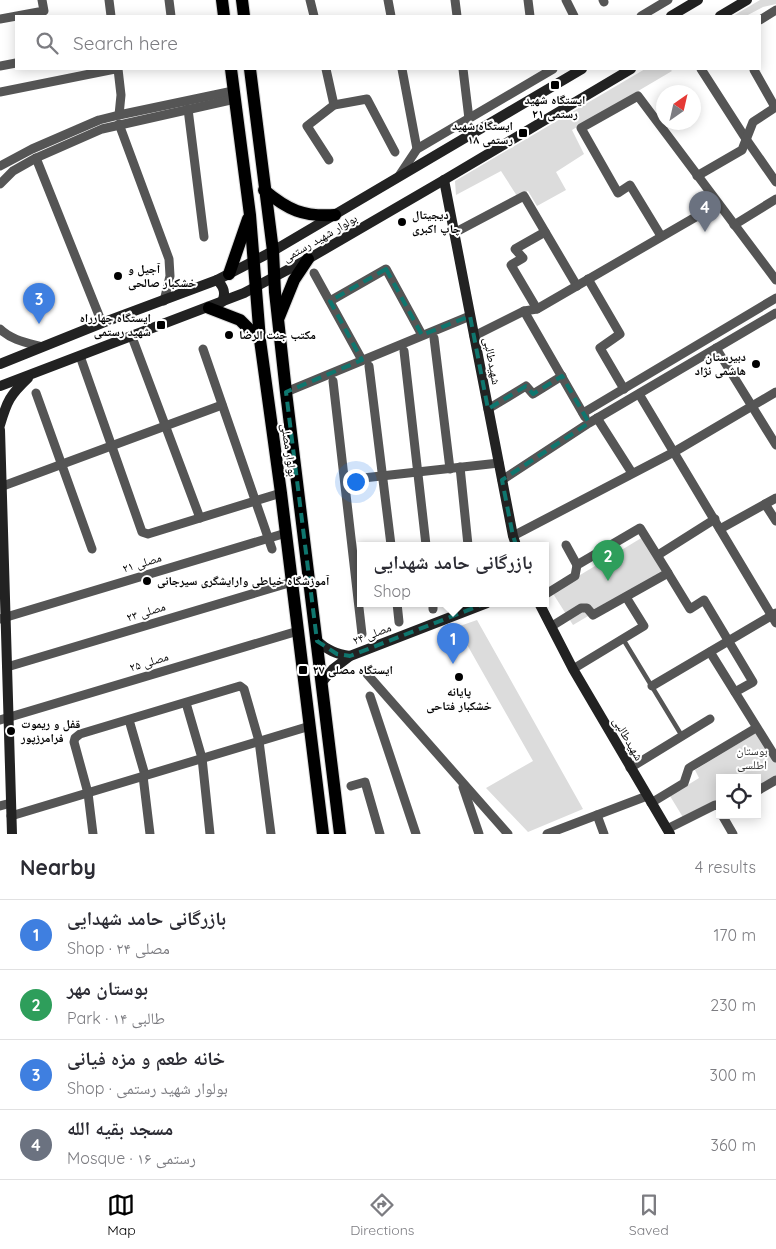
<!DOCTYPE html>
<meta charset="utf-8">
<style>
body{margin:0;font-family:Quicksand,"Noto Naskh Arabic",sans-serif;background:#f2f2f3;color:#2b2b33}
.controls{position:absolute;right:15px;bottom:15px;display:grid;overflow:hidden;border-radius:0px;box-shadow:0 2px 12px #0003}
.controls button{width:45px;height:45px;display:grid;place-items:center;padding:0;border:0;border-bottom:1px solid #e1e1e2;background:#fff;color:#2b2b33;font:25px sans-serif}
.compass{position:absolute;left:656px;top:85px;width:45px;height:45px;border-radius:50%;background:#fff;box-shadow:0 2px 12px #0003;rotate:34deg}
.you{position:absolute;left:355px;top:481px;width:18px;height:18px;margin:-12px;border:4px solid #fff;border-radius:50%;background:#1a73e8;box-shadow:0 0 0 8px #1a73e833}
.badge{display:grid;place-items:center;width:32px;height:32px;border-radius:50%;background:#000;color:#fff;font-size:16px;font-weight:700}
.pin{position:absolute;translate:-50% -41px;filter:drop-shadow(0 1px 2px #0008)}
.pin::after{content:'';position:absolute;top:26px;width:18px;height:15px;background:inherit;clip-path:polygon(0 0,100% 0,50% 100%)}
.popup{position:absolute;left:357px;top:542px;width:192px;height:65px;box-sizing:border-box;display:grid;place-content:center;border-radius:0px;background:#fff;filter:drop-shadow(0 1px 4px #0005);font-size:16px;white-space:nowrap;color:#7c7c81}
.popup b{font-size:19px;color:#2b2b33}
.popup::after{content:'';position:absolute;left:50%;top:100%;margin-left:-10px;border:10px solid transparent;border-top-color:#fff}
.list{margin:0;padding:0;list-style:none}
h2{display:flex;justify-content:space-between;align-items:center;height:65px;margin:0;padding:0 20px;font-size:21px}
h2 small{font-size:16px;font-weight:400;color:#7c7c81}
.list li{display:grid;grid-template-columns:32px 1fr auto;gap:15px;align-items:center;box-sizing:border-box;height:70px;padding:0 20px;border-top:1px solid #e1e1e2}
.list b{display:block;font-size:19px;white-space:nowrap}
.list p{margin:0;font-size:16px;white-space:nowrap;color:#7c7c81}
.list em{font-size:16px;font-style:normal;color:#7c7c81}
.icon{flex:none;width:28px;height:28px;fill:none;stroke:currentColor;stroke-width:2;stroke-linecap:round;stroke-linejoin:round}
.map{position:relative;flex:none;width:776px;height:834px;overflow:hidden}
.search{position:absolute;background:#fff;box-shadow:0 2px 12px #0003;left:15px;right:15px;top:15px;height:55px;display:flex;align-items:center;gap:12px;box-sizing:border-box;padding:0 18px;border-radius:0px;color:#7c7c81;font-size:19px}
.sheet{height:345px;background:#fff}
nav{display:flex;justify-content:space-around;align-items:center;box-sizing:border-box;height:70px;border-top:1px solid #e1e1e2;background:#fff;font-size:14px;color:#7c7c81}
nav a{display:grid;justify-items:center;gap:2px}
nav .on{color:#000}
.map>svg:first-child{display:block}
.green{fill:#dcdcdc}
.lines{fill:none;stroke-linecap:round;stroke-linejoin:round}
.primary-casing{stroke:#dbdbdb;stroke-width:14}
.lane{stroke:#555;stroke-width:4.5}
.street{stroke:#555;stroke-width:9}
.secondary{stroke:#222;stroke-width:10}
.primary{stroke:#000;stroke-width:12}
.marked{fill:none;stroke:#0f766e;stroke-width:4;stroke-dasharray:10 6;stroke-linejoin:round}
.poi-dot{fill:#000;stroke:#fff;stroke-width:2}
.labels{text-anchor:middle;stroke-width:4;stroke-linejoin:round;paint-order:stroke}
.poi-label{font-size:12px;font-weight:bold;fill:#000;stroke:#fff;text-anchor:start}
.street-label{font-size:12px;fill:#000;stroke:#fff}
.park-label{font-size:12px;fill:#333;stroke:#fff}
</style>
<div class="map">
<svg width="776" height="834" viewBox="0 0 776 834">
<rect width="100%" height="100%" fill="#fff"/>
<g class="green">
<polygon points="760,0 776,0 776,4 763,7 746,16 733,16"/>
<polygon points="645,69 670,69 672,71 572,130 584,154 556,172 566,190 537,206 528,191 517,196 501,171 456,195 455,181"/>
<polygon points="643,537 664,571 573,625 552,592"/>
<polygon points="477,620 583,809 528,832 486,788 533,761 457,627"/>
<polygon points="759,731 776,760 776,778 757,789 757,778 720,778 720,804 684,819 670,796 699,778 695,770"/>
</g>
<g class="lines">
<defs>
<g id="primary">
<polyline points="222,0 224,16"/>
<polyline points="242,0 244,16"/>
<polyline points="231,69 250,215 260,340 281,493 323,834"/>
<polyline points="250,69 273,251 275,292 286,392 340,834"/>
<path d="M264,190c24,20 39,27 71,25"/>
<polyline points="229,274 248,219"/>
<polyline points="209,308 240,320 260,340"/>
<polyline points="279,317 294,280 308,259"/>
</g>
</defs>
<use href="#primary" class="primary-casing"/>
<polyline class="lane" points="623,639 682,736"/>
<g class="street">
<polyline points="109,0 111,16"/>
<polyline points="169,0 171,16"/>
<polyline points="310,0 314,16"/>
<polyline points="388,0 391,16"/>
<polyline points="455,0 457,16"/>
<polyline points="528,0 530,16"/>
<polyline points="566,0 574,16"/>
<polyline points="603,0 604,2"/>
<polyline points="641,16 668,0"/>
<polyline points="0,19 44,11 42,0"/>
<polyline points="760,20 776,10"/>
<polyline points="0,66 16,63"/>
<polyline points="118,69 121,95 119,115"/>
<polyline points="326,69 334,105"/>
<polyline points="402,69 417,149"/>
<polyline points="463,69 469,119"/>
<polyline points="701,69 746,139 776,182"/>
<polyline points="754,70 775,107"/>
<polyline points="0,92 115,69"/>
<polyline points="188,109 204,237"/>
<polyline points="119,124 169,259 170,276 164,301"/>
<polyline points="36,158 102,323"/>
<polyline points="329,160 307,126 334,105 367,99 395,152"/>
<polyline points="0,166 32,149 99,120 119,115 233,91"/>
<polyline points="399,176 417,149 553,69"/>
<polyline points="697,176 742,150 753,122 776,107"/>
<polyline points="0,184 13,171 36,158 102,129 235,99"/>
<polyline points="734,225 776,199"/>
<polyline points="454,233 524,196 577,286"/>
<polyline points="661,236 630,185 618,193 581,128 638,96 776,280"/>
<polyline points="314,273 362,360"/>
<polyline points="588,279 620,334 600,348 624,389"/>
<polyline points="330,301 386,269 422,335"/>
<polyline points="537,309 511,265 523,258 515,249 545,232"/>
<polyline points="524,311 585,417"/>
<path d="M0,329c11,11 28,14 42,18"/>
<polyline points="474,336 524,311 537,309 718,204"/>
<polyline points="132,337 200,518"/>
<polyline points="434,338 450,469"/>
<polyline points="716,348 776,445"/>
<polyline points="203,349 272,549"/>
<polyline points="404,351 426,545"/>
<polyline points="80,356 142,532 148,534 281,493"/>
<polyline points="369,366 391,545"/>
<polyline points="333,381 362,634"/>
<polyline points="286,392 470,316"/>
<polyline points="36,393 92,549"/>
<polyline points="639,394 776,623"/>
<polyline points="488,409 526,386 533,394 562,376"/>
<polyline points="583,413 776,298"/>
<polyline points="597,418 632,473"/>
<polyline points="460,467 468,545"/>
<polyline points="345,480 499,463"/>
<polyline points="502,480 589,423 776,313"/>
<polyline points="3,486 222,405"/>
<polyline points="765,504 776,521"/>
<polyline points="720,529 776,498"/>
<polyline points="513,536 674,452 776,392"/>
<polyline points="566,545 577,565"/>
<polyline points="658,555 715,519"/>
<polyline points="668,573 690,609 704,600 753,682 735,692"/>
<polyline points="546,594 575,576 577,565 640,528 668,573 593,615 587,608 581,608 552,626"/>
<polyline points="397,603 399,622"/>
<polyline points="433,603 433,609"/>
<polyline points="0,619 286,533"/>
<polyline points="710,652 776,758"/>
<polyline points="7,667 292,582"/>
<polyline points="573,669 644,626 626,597"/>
<polyline points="367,674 508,834"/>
<polyline points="652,686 776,613"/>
<polyline points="370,696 416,834"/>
<polyline points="186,703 202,758 210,834"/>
<polyline points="0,720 298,631"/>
<polyline points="129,720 145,775"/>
<polyline points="630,768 710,719"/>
<polyline points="143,776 150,834"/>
<polyline points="351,786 365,782 380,834"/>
<polyline points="463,787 479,834"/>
<polyline points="757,791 776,780"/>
<polyline points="651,803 684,783 689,768 756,728"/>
<polyline points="0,806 11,803"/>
<polyline points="597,815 604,834"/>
<polyline points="722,815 733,834"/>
<polyline points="11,816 310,726"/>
<polyline points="667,829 715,805 720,806"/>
<polyline points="93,834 88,793 74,742 75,738 80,734 240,686 244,689 259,741 271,834"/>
<polyline points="547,834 647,796"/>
</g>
<g class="secondary">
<polyline points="671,16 698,0"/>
<polyline points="720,16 747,0"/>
<polyline points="444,180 513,536 516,545"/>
<path d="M217,280c7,7 9,13 5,22"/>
<polyline points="0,364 102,323 217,280 273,251 582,69"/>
<polyline points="0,386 244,293 308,259 444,180 631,69"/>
<path d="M0,425c7,-24 10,-30 28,-47"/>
<polyline points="0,430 12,834"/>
<polyline points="539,603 573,669 670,834"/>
<path d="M317,641c10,9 19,13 33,15"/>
<polyline points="322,682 333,669 350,656 487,603"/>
</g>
<use href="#primary" class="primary"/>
</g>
<path class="marked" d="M386,269l36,66 48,-19 18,93 38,-23 7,8 29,-18 27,47 -87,57 11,56 17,50 -180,70 -13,-2 -20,-13 -31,-249 76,-32 -32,-59z"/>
<g class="poi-dot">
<rect x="550" y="80" width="10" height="10" rx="2.5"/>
<rect x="518" y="128" width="10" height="10" rx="2.5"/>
<circle cx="402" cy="222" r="5"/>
<circle cx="118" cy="276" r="5"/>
<rect x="156" y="320" width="10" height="10" rx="2.5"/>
<circle cx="229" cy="335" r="5"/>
<circle cx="756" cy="364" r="5"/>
<circle cx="147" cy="581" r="5"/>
<rect x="298" y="665" width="10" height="10" rx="2.5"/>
<circle cx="459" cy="677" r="5"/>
<circle cx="11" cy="731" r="5"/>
</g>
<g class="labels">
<g class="poi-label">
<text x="555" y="104" text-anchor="middle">ایستگاه شهید<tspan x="555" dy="14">رستمی ۲۱</tspan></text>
<text x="513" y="130" text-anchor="end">ایستگاه شهید<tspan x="513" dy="14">رستمی ۱۸</tspan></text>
<text x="412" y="219">دیجیتال<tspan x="412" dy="14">چاپ اکبری</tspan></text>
<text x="128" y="273">آجیل و<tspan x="128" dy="14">خشکبار صالحی</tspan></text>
<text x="151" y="322" text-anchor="end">ایستگاه چهارراه<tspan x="151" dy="14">شهید رستمی</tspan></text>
<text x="239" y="339">مكتب جنت الرضا</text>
<text x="746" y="361" text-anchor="end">دبیرستان<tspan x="746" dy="14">هاشمی نژاد</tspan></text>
<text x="157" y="585">آموزشگاه خیاطی وارایشگری سیرجانی</text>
<text x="313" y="674">ایستگاه مصلی ۲۷</text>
<text x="459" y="696" text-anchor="middle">پایانه<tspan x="459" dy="14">خشکبار فتاحی</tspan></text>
<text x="21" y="728">قفل و ریموت<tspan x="21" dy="14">فرامرزپور</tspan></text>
</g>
<g class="street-label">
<text transform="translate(320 238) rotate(-30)" y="4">بولوار شهید رستمی</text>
<text transform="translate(492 361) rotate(79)" y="4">شهیدطالبی</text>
<text transform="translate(289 450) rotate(82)" y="4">بولوار مصلی</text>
<text transform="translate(142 563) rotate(-17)" y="4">مصلی ۲۱</text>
<text transform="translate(146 612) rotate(-17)" y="4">مصلی ۲۳</text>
<text transform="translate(372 634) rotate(-21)" y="4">مصلی ۲۴</text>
<text transform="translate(149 662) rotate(-17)" y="4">مصلی ۲۵</text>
<text transform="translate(628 739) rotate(60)" y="4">شهیدطالبی</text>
</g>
<g class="park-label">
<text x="752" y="755">بوستان<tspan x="752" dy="14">اطلسی</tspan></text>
</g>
</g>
</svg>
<div class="controls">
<button><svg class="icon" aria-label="locate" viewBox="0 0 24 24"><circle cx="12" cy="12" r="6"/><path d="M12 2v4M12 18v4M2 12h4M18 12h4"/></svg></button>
</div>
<svg class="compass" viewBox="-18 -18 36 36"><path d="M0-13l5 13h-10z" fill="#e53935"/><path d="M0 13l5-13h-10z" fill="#7c7c81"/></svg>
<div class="you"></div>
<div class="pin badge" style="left:453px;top:664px;background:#3f7fe0">1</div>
<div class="popup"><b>بازرگانی حامد شهدایی</b>Shop</div>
<div class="pin badge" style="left:608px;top:581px;background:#2e9e5b">2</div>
<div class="pin badge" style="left:39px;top:324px;background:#3f7fe0">3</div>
<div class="pin badge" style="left:705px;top:232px;background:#6b7280">4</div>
<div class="search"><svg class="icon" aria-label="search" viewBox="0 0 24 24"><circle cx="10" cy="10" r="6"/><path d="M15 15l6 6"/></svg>Search here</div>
</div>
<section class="sheet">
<h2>Nearby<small>4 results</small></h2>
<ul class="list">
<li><span class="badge" style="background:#3f7fe0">1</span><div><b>بازرگانی حامد شهدایی</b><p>Shop · مصلی ۲۴</p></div><em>170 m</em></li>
<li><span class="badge" style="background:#2e9e5b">2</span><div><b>بوستان مهر</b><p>Park · طالبی ۱۴</p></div><em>230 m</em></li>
<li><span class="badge" style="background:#3f7fe0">3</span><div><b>خانه طعم و مزه فیانی</b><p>Shop · بولوار شهید رستمی</p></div><em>300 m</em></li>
<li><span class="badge" style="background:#6b7280">4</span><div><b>مسجد بقیه الله</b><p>Mosque · رستمی ۱۶</p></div><em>360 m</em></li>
</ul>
</section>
<nav>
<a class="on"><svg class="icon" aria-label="map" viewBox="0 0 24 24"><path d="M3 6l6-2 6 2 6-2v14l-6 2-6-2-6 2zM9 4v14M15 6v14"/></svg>Map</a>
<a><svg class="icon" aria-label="directions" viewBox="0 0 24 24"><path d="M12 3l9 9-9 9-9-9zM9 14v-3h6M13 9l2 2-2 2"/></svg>Directions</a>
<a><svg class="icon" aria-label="saved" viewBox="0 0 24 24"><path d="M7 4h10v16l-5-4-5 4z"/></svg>Saved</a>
</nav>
